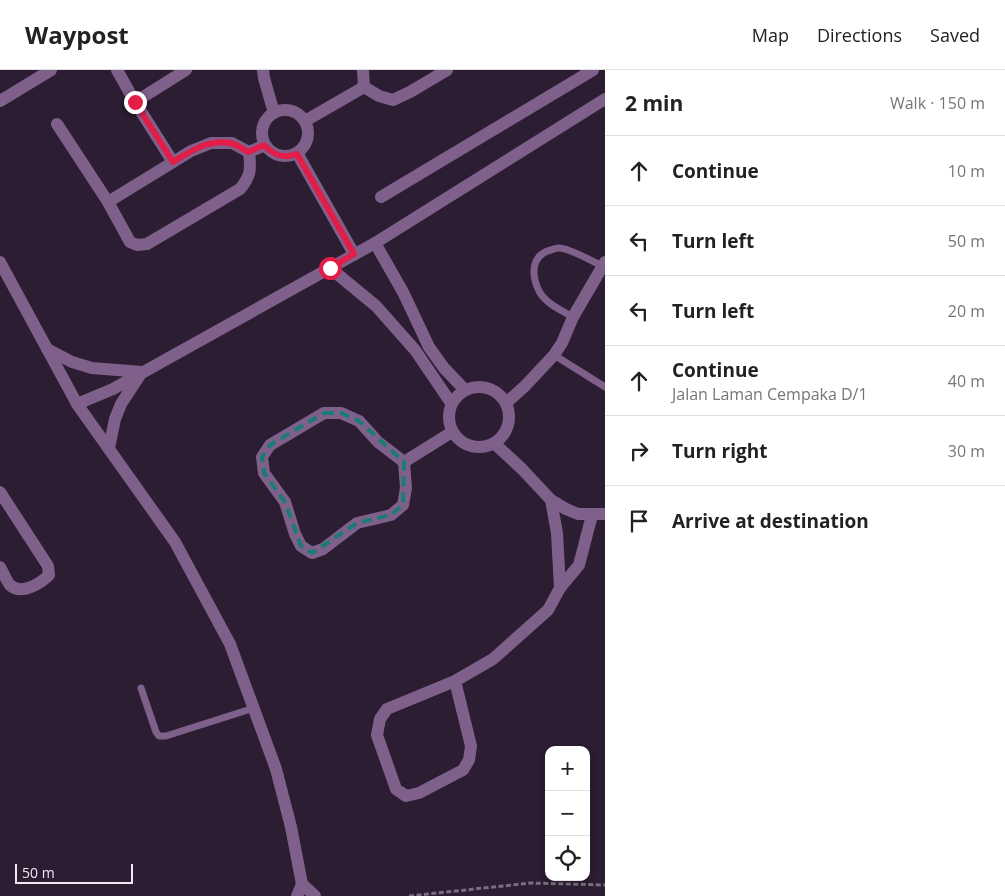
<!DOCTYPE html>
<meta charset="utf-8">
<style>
body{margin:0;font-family:"Open Sans",sans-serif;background:#f6f6f6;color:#222}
.controls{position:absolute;right:15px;bottom:15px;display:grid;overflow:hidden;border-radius:10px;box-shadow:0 2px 8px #0003}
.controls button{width:45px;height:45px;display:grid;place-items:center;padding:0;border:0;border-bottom:1px solid #e0e0e0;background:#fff;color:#222;font:25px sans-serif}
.scale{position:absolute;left:15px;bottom:12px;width:118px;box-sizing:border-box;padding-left:5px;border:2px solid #efe5f3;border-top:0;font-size:14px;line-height:18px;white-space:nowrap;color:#efe5f3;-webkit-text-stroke:4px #2c1d32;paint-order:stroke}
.stop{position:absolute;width:15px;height:15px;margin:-11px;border:4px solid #e11d48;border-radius:50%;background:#fff}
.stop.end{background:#e11d48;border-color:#fff;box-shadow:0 1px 5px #0008}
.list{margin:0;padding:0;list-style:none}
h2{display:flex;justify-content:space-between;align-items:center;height:65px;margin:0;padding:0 20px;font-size:21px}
h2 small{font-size:16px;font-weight:400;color:#767676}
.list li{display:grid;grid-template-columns:32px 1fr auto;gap:15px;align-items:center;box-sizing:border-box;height:70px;padding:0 20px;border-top:1px solid #e0e0e0}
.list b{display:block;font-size:19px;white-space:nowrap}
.list p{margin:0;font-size:16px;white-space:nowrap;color:#767676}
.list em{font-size:16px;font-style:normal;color:#767676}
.icon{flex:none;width:28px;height:28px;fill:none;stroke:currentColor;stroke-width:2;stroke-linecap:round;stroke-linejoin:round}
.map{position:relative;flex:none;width:605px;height:826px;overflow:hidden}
header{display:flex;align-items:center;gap:30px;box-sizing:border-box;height:70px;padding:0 25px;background:#fff;border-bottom:1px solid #e0e0e0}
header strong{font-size:24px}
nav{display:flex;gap:28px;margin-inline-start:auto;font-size:18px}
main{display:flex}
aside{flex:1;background:#fff}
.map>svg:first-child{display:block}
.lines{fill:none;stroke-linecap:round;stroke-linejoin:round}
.path{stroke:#7a6d7f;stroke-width:3;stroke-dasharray:5 2.5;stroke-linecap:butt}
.service{stroke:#7e608b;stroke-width:7}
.minor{stroke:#7e608b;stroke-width:12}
.tertiary{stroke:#7e608b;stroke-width:12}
.route{stroke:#e11d48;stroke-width:6}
.marked{fill:none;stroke:#1a7c75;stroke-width:4;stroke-dasharray:10 6;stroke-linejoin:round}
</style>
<header>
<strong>Waypost</strong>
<nav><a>Map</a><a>Directions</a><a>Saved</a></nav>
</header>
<main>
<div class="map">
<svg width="605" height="826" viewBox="0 0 605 826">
<rect width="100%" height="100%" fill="#2c1d32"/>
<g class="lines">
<polyline class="path" points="409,826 531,813 605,815"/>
<g class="service">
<path d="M573,247c-12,-7 -27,-13 -34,-26 -8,-16 -8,-36 12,-41 3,-1 5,-2 8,-2 10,0 33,13 43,18"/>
<polyline points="554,285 605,317"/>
<polyline points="141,618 156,662 159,666 166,666 254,638"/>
</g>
<g class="minor">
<polyline points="117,0 135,32 173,92"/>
<polyline points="263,0 264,8 274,43"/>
<polyline points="363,0 364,17"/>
<polyline points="364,17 379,26 393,30 410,22 447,0"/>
<polyline points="0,31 51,0"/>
<polyline points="135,32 186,0"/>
<circle cx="285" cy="63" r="23"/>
<polyline points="305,51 364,17"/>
<path d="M57,54l51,78 22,40 7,3 10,-1 93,-55c11,-13 11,-20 9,-37l16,-7"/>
<polyline points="297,83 354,184"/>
<polyline points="381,127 593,0"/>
<polyline points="108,132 191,81 211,73 232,73 249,82"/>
<polyline points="375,173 403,222 429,277 444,298 465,320"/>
<polyline points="330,198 376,236 415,280 451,333"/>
<circle cx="479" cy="347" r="30"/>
<polyline points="506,333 525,316 554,285 562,273 573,247 605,192"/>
<polygon points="324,343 341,343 359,351 378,372 404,392 406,418 403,435 391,445 357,453 323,479 312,483 301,476 295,464 285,432 264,403 262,387 270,375"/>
<polyline points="494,373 522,399 551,430 566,439 578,444 605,444"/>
<polyline points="404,392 452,362"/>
<path d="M0,422l48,74 1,9c-8,8 -28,21 -39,10 -4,-5 -7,-13 -10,-18"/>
<polyline points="551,430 557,463 560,518 579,495 592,445"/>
<polyline points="455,611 471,676 469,690 463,700 419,723 406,726 396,719 377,665 380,649 387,639 455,611 493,589 548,540 560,518"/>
</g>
<g class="tertiary">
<polyline points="0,192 77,334 175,472 230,574 276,699 291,757 302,814 297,826"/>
<polyline points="47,279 72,292 92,298 142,302"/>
<polyline points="77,334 113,319 375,173 605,29"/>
<polyline points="109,378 115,349 121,334 140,305"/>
<polyline points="302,814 315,826"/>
</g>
</g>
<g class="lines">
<path class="route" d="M135,32l38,60c18,-11 35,-23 57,-19 6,1 13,6 18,9l16,-7c10,11 20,14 33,9l57,100 -24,14"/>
</g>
<path class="marked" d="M324,343h17l18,8 45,41 -1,43 -12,10 -34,8 -45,30 -11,-7 -16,-44 -21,-29 -2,-16 8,-12z"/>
</svg>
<div class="controls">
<button>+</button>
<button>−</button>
<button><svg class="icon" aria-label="locate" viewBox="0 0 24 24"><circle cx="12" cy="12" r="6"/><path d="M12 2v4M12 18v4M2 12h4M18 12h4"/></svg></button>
</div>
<div class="scale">50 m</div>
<div class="stop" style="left:330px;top:198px"></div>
<div class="stop end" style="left:135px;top:32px"></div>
</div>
<aside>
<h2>2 min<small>Walk · 150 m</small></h2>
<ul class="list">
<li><svg class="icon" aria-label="ahead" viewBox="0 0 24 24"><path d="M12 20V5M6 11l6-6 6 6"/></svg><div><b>Continue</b></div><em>10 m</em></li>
<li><svg class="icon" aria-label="left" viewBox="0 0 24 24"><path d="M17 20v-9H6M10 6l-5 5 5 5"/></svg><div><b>Turn left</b></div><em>50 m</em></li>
<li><svg class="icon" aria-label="left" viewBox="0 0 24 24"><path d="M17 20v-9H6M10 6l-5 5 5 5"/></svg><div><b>Turn left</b></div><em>20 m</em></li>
<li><svg class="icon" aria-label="ahead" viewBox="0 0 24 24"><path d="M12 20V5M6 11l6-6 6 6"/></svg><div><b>Continue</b><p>Jalan Laman Cempaka D/1</p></div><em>40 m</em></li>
<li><svg class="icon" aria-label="right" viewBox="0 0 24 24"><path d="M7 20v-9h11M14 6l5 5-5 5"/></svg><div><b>Turn right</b></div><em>30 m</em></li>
<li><svg class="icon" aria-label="arrive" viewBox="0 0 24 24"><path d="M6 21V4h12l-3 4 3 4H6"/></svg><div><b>Arrive at destination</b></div></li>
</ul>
</aside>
</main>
